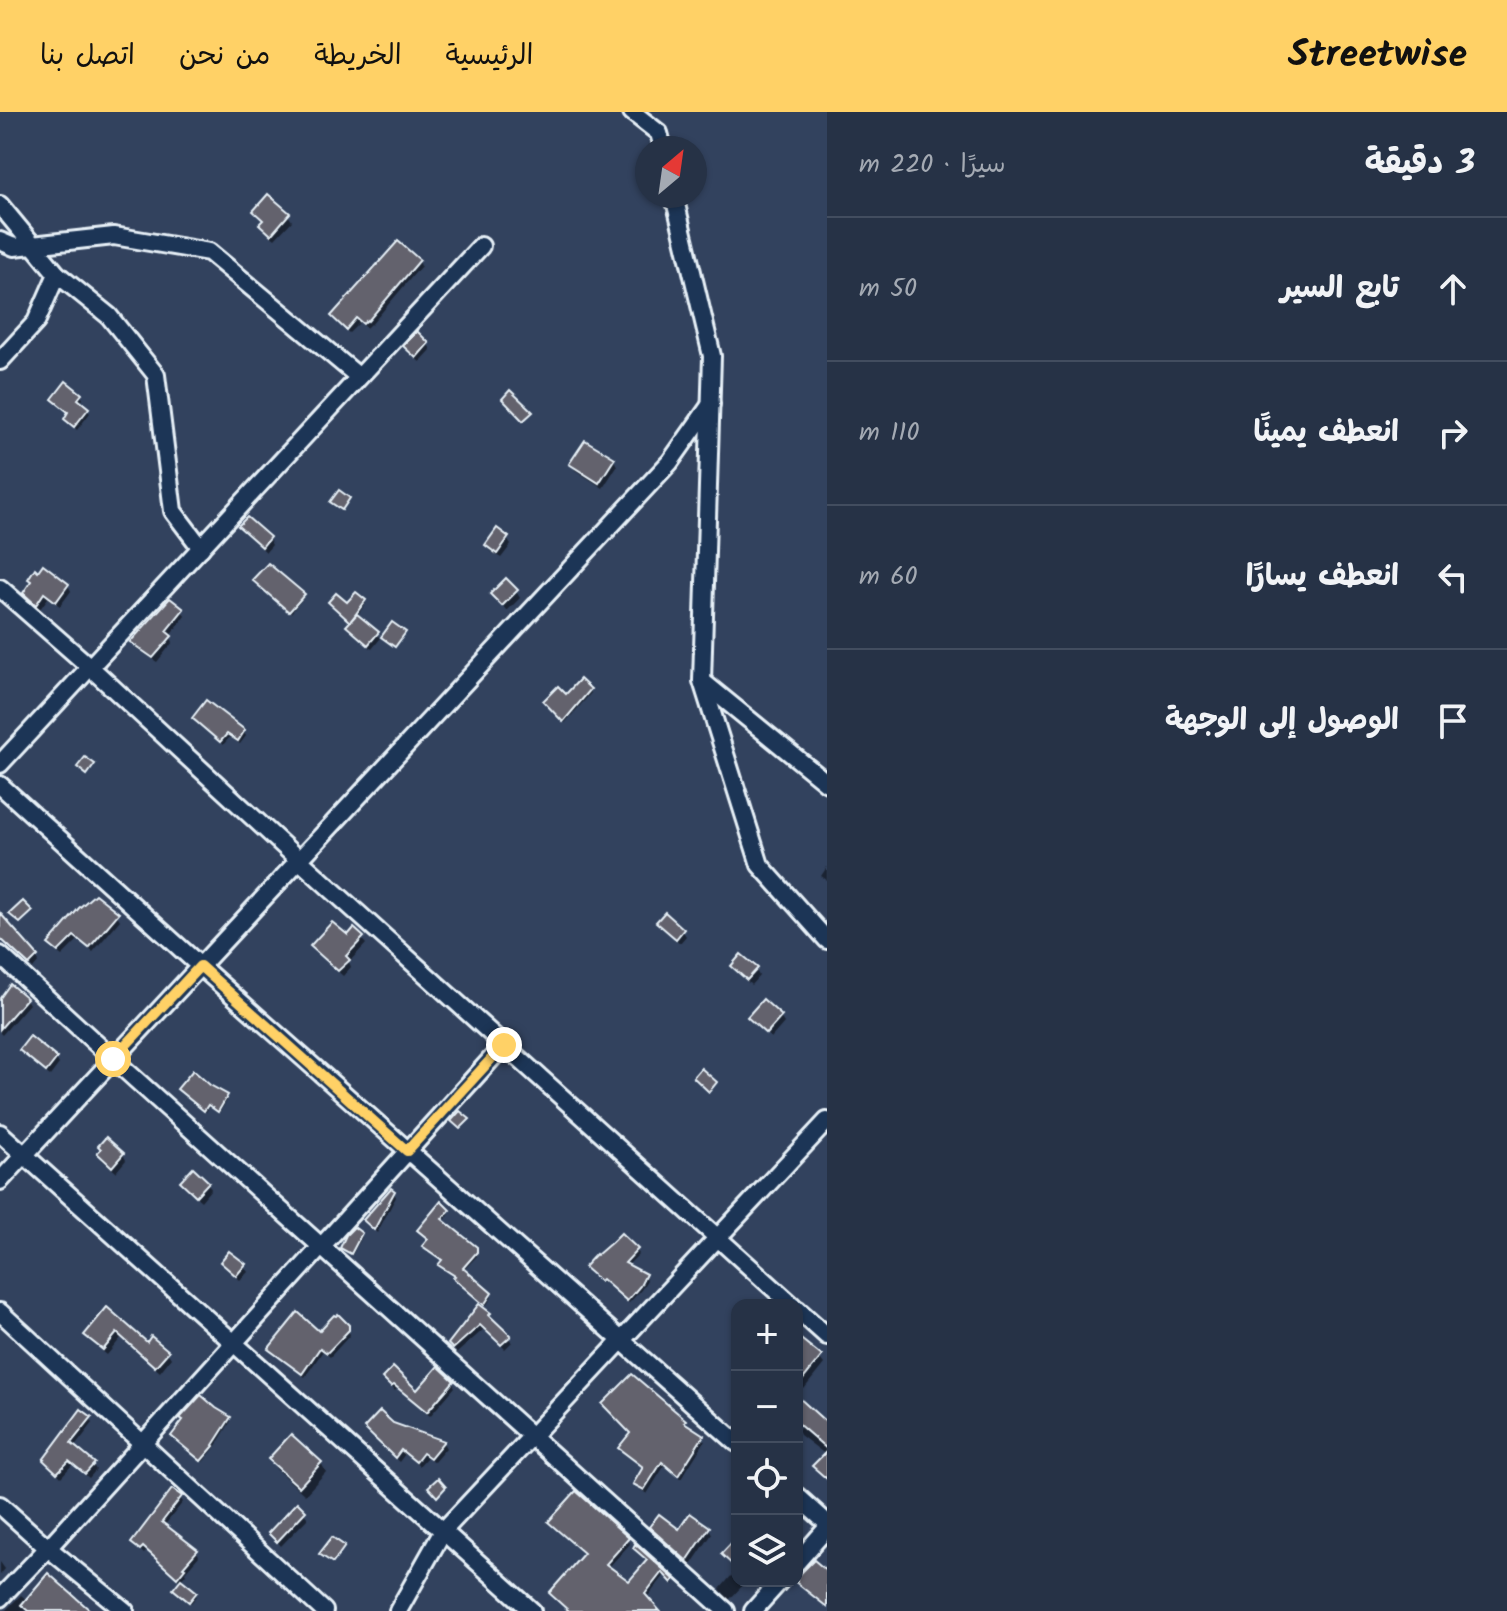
<!DOCTYPE html>
<html lang="ar">
<meta charset="utf-8">
<style>
body{margin:0;font-family:Kalam,"Playpen Sans Arabic",sans-serif;background:#2e3a4d;color:#f1f3f6;direction:rtl}
.controls{position:absolute;right:24px;bottom:24px;display:grid;overflow:hidden;border-radius:16px;box-shadow:0 2px 6px #0004}
.controls button{width:72px;height:72px;display:grid;place-items:center;padding:0;border:0;border-bottom:2px solid #424d5f;background:#263246;color:#f1f3f6;font:40px sans-serif}
.compass{position:absolute;left:635px;top:24px;width:72px;height:72px;border-radius:50%;background:#263246;box-shadow:0 2px 6px #0004;rotate:29deg}
.stop{position:absolute;width:24px;height:24px;margin:-18px;border:6px solid #ffd166;border-radius:50%;background:#fff}
.stop.end{background:#ffd166;border-color:#fff;box-shadow:0 2px 8px #0008}
.list{margin:0;padding:0;list-style:none}
h2{display:flex;justify-content:space-between;align-items:center;height:104px;margin:0;padding:0 32px;font-size:34px}
h2 small{font-size:26px;font-weight:400;color:#a4aab3}
.list li{display:grid;grid-template-columns:52px 1fr auto;gap:24px;align-items:center;box-sizing:border-box;height:144px;padding:0 32px;border-top:2px solid #424d5f}
.list b{display:block;font-size:30px;white-space:nowrap}
.list em{font-size:26px;font-style:normal;color:#a4aab3}
.icon{flex:none;width:44px;height:44px;fill:none;stroke:currentColor;stroke-width:2;stroke-linecap:round;stroke-linejoin:round}
.map{position:relative;flex:none;width:827px;height:1499px;overflow:hidden;direction:ltr}
header{display:flex;align-items:center;gap:48px;box-sizing:border-box;height:112px;padding:0 40px;background:#ffd166;color:#111}
header strong{font-size:38px}
nav{display:flex;gap:44px;margin-inline-start:auto;font-size:28px}
main{display:flex}
aside{flex:1;background:#263246}
.map>svg:first-child{display:block}
.shadow{fill:#0007}
.building{fill:#63626d;stroke:#e8f1f8;stroke-width:2}
.lines{fill:none;stroke-linecap:round;stroke-linejoin:round}
.street-casing{stroke:#e8f1f8;stroke-width:22}
.street{stroke:#1d3557;stroke-width:16}
.route{stroke:#ffd166;stroke-width:10}
</style>
<header>
<strong>Streetwise</strong>
<nav><a>الرئيسية</a><a>الخريطة</a><a>من نحن</a><a>اتصل بنا</a></nav>
</header>
<main>
<aside>
<h2>3 دقيقة<small>سيرًا · 220 m</small></h2>
<ul class="list">
<li><svg class="icon" aria-label="ahead" viewBox="0 0 24 24"><path d="M12 20V5M6 11l6-6 6 6"/></svg><div><b>تابع السير</b></div><em>50 m</em></li>
<li><svg class="icon" aria-label="right" viewBox="0 0 24 24"><path d="M7 20v-9h11M14 6l5 5-5 5"/></svg><div><b>انعطف يمينًا</b></div><em>110 m</em></li>
<li><svg class="icon" aria-label="left" viewBox="0 0 24 24"><path d="M17 20v-9H6M10 6l-5 5 5 5"/></svg><div><b>انعطف يسارًا</b></div><em>60 m</em></li>
<li><svg class="icon" aria-label="arrive" viewBox="0 0 24 24"><path d="M6 21V4h12l-3 4 3 4H6"/></svg><div><b>الوصول إلى الوجهة</b></div></li>
</ul>
</aside>
<div class="map">
<svg width="827" height="1499" viewBox="0 0 827 1499">
<rect width="100%" height="100%" fill="#32425e"/>
<filter id="ink" filterUnits="userSpaceOnUse"><feTurbulence type="fractalNoise" baseFrequency=".0125" numOctaves="2"/><feDisplacementMap in="SourceGraphic" scale="16" xChannelSelector="R" yChannelSelector="G"/><feConvolveMatrix kernelMatrix="1 2 1 2 8 2 1 2 1" color-interpolation-filters="sRGB"/></filter>
<g filter="url(#ink)">
<g class="shadow">
<polygon points="256,99 288,103 292,109 275,127 265,119 261,113 264,109"/>
<polygon points="419,149 421,154 371,213 370,212 366,216 360,210 349,221 336,209 333,205"/>
<polygon points="428,232 431,238 420,250 409,241 406,235"/>
<polygon points="81,283 83,287 80,291 90,301 77,318 66,307 70,301 57,292 54,287"/>
<polygon points="614,348 617,354 603,376 575,358 572,352"/>
<polygon points="247,407 269,427 272,433 266,440 244,420 241,414"/>
<polygon points="507,427 511,433 501,446 490,439 487,433"/>
<polygon points="33,471 68,473 71,479 60,494 48,486 40,497 28,487 25,481"/>
<polygon points="256,471 303,483 304,485 291,501"/>
<polygon points="516,479 520,486 507,499 493,482"/>
<polygon points="364,489 366,491 357,504 377,522 380,527 372,537 352,520 349,514 352,510 330,490 348,493"/>
<polygon points="182,498 185,504 170,524 173,530 157,550 136,536 133,530"/>
<polygon points="590,578 591,581 565,611 547,592"/>
<polygon points="194,606 243,619 246,624 240,632 230,625 223,633 196,611"/>
<polygon points="827,755 827,768 821,764"/>
<polygon points="117,803 120,808 93,840 78,828 62,844 54,838 50,832"/>
<polygon points="659,810 682,818 686,824 680,831 662,816"/>
<polygon points="0,815 36,845 39,850 33,857 0,826"/>
<polygon points="354,819 366,832 349,850 351,855 343,864 316,840 312,834 348,826"/>
<polygon points="733,854 756,858 759,864 751,873 737,860"/>
<polygon points="26,887 29,892 2,923 0,921 0,889"/>
<polygon points="749,905 780,905 784,911 771,926 753,911"/>
<polygon points="21,938 56,947 59,952 50,964 24,943"/>
<polygon points="209,974 228,987 219,1001 210,994 206,1000 181,980"/>
<polygon points="99,1042 123,1042 126,1048 116,1060 102,1048"/>
<polygon points="182,1070 208,1071 211,1077 201,1089 186,1076"/>
<polygon points="394,1081 396,1085 377,1121 365,1109"/>
<polygon points="441,1092 450,1102 443,1110 477,1140 477,1144 463,1159 490,1183 492,1185 486,1194 457,1168 456,1165 442,1156 441,1153 443,1149 426,1137"/>
<polygon points="360,1122 362,1125 352,1143 344,1139 342,1136"/>
<polygon points="636,1138 639,1142 627,1154 645,1164 647,1168 641,1178 629,1191 605,1169 603,1171 589,1159"/>
<polygon points="222,1150 244,1154 248,1160 240,1168 226,1156"/>
<polygon points="108,1198 147,1233 167,1240 171,1246 160,1260 121,1226 107,1243 90,1229 87,1223"/>
<polygon points="489,1203 512,1230 505,1237 484,1217 457,1241 450,1233"/>
<polygon points="347,1214 350,1223 330,1245 323,1239 305,1265 272,1241 270,1237"/>
<polygon points="799,1224 809,1233 824,1252 804,1277 797,1271 797,1226"/>
<polygon points="385,1266 418,1281 452,1270 455,1275 430,1304 397,1276 395,1279"/>
<polygon points="797,1289 827,1316 827,1367 814,1354 826,1343 800,1323 798,1318 801,1315 797,1311"/>
<polygon points="604,1293 684,1309 687,1313 702,1325 705,1329 681,1367 665,1353 647,1382 638,1376 636,1372 645,1357 623,1341 621,1336 632,1322"/>
<polygon points="90,1306 93,1311 74,1336 93,1353 96,1358 89,1366 73,1352 61,1365 45,1348"/>
<polygon points="229,1306 231,1309 214,1337 203,1350 175,1326"/>
<polygon points="392,1313 443,1331 446,1336 434,1350 427,1345 419,1354 405,1342 399,1350 370,1322 367,1316"/>
<polygon points="271,1347 321,1351 326,1360 305,1383 276,1357"/>
<polygon points="180,1386 183,1390 164,1414 197,1439 199,1444 185,1460 186,1462 180,1469 197,1484 191,1491 177,1480 181,1470 147,1438 144,1442 133,1431"/>
<polygon points="297,1393 308,1406 281,1434 270,1421"/>
<polygon points="550,1411 627,1428 630,1432 608,1456 630,1472 649,1449 635,1436 673,1469 675,1473 665,1463 641,1493 633,1499 569,1499 552,1482 585,1443 553,1415"/>
<polygon points="651,1415 679,1420 709,1416 712,1422 691,1453 655,1421"/>
<polygon points="737,1431 737,1469 747,1469 729,1488 720,1477 737,1457 724,1442"/>
<polygon points="0,1450 5,1457 0,1463"/>
<polygon points="810,1455 827,1466 827,1496 799,1474 796,1470"/>
<polygon points="21,1483 27,1488 83,1499 5,1499"/>
</g>
<g class="building">
<polygon points="268,82 290,101 271,123 259,112 263,108 253,99"/>
<polygon points="398,129 420,148 368,209 367,208 363,212 356,206 346,218 331,204"/>
<polygon points="417,219 429,231 416,246 403,234"/>
<polygon points="66,269 82,282 78,287 89,296 74,315 64,307 68,300 52,287"/>
<polygon points="510,278 533,300 523,309 502,287"/>
<polygon points="585,328 615,346 599,371 569,352"/>
<polygon points="339,378 350,386 342,398 330,390"/>
<polygon points="247,405 270,425 262,435 238,414"/>
<polygon points="497,416 509,425 497,442 485,433"/>
<polygon points="268,451 305,482 289,500 252,468"/>
<polygon points="43,452 69,472 56,490 44,481 36,493 23,481 31,469 28,467 35,456 38,459"/>
<polygon points="506,466 518,478 502,494 490,482"/>
<polygon points="356,480 366,488 350,510 328,490 336,481 347,490"/>
<polygon points="170,486 184,497 166,519 172,524 153,546 130,530"/>
<polygon points="357,502 379,520 368,533 346,514"/>
<polygon points="392,510 406,520 395,535 381,525"/>
<polygon points="580,567 591,577 563,610 543,589 558,574 566,582"/>
<polygon points="206,588 245,618 238,629 227,622 220,630 192,606"/>
<polygon points="85,645 95,652 87,663 77,655"/>
<polygon points="95,782 119,801 89,836 74,824 58,840 48,832 79,796"/>
<polygon points="23,789 33,799 20,811 9,802"/>
<polygon points="665,800 684,817 676,827 656,810"/>
<polygon points="0,801 38,844 29,853 0,826"/>
<polygon points="332,810 348,823 354,816 364,825 346,844 350,848 338,859 310,834"/>
<polygon points="741,842 758,856 747,868 731,854"/>
<polygon points="10,872 27,886 0,917 0,886"/>
<polygon points="763,887 782,904 766,922 747,905"/>
<polygon points="30,924 57,946 46,960 19,938"/>
<polygon points="701,956 717,970 709,980 693,965"/>
<polygon points="193,958 210,973 228,983 218,1000 208,993 204,999 177,977"/>
<polygon points="460,999 470,1007 460,1017 451,1009"/>
<polygon points="106,1025 124,1041 112,1055 97,1041 101,1037 98,1034"/>
<polygon points="193,1055 209,1070 196,1084 180,1069"/>
<polygon points="391,1076 395,1079 374,1118 363,1108"/>
<polygon points="441,1089 450,1098 442,1107 477,1135 477,1140 463,1156 492,1181 484,1193 453,1166 455,1164 438,1153 442,1148 422,1134 428,1127 417,1118"/>
<polygon points="354,1115 362,1121 351,1142 340,1136 346,1123"/>
<polygon points="621,1121 638,1137 625,1151 646,1162 640,1174 627,1189 602,1167 600,1169 584,1155 596,1142 597,1143 612,1130"/>
<polygon points="229,1139 246,1152 236,1164 220,1150"/>
<polygon points="479,1192 491,1201 489,1203 511,1224 501,1233 480,1213 453,1237 448,1232"/>
<polygon points="107,1195 147,1230 151,1224 169,1239 155,1255 117,1221 103,1238 84,1223"/>
<polygon points="298,1200 319,1219 334,1203 336,1204 338,1202 349,1213 349,1218 327,1241 320,1236 302,1262 268,1237"/>
<polygon points="797,1224 822,1244 797,1275"/>
<polygon points="438,1254 454,1269 427,1300 394,1273 391,1275 382,1266 393,1255 417,1278"/>
<polygon points="632,1262 686,1308 684,1310 704,1323 678,1364 662,1350 644,1378 633,1372 643,1355 618,1336 630,1321 602,1292"/>
<polygon points="201,1283 216,1296 231,1305 213,1333 214,1334 201,1349 171,1324 183,1308 180,1306"/>
<polygon points="797,1284 827,1311 827,1337 797,1311"/>
<polygon points="81,1297 92,1305 71,1331 95,1351 85,1362 69,1349 57,1361 43,1348"/>
<polygon points="380,1299 393,1311 444,1329 430,1346 423,1341 416,1350 401,1338 395,1346 364,1316"/>
<polygon points="291,1322 322,1350 299,1375 268,1347"/>
<polygon points="827,1339 827,1367 812,1354"/>
<polygon points="438,1366 446,1375 437,1385 428,1375"/>
<polygon points="172,1377 182,1384 162,1410 198,1438 183,1455 185,1456 177,1466 143,1435 140,1438 131,1431"/>
<polygon points="576,1379 629,1426 606,1452 629,1469 647,1448 633,1436 635,1432 674,1467 672,1471 662,1460 645,1482 660,1499 569,1499 549,1481 584,1441 548,1410"/>
<polygon points="297,1390 306,1399 277,1430 268,1421"/>
<polygon points="690,1401 710,1415 687,1449 649,1415 659,1402 679,1417"/>
<polygon points="332,1425 345,1434 333,1451 319,1442"/>
<polygon points="737,1425 737,1457 721,1442"/>
<polygon points="814,1448 827,1459 827,1495 794,1469 797,1469 797,1465"/>
<polygon points="48,1461 91,1499 28,1499 21,1493"/>
<polygon points="181,1467 197,1480 189,1490 173,1477"/>
</g>
<g class="lines">
<defs>
<g id="street">
<polyline points="632,0 659,21 663,36"/>
<polyline points="674,84 712,244 702,569 760,753 827,828"/>
<polyline points="0,93 57,162 36,210 0,249"/>
<polyline points="0,129 14,135 114,124 209,140 359,265"/>
<polyline points="57,162 109,204 156,263 173,399 201,436"/>
<polyline points="0,476 90,555 299,748 792,1193"/>
<polyline points="703,570 827,671"/>
<polyline points="0,652 481,134"/>
<polyline points="0,673 200,854 737,1331"/>
<polyline points="0,843 113,947 726,1499"/>
<polyline points="0,1021 532,1499"/>
<polyline points="0,1069 670,350 711,292"/>
<polyline points="797,1197 827,1224"/>
<polyline points="0,1200 324,1499"/>
<polyline points="797,1384 827,1411"/>
<polyline points="0,1393 48,1436 125,1499"/>
<polyline points="797,1450 827,1416"/>
<polyline points="0,1486 48,1436 504,933"/>
<polyline points="398,1499 443,1419 827,1009"/>
<polyline points="753,1499 780,1469"/>
</g>
</defs>
<use href="#street" class="street-casing"/>
<use href="#street" class="street"/>
</g>
</g>
<g class="lines" filter="url(#ink)">
<polyline class="route" points="113,947 200,854 407,1039 504,933"/>
</g>
</svg>
<div class="controls">
<button>+</button>
<button>−</button>
<button><svg class="icon" aria-label="locate" viewBox="0 0 24 24"><circle cx="12" cy="12" r="6"/><path d="M12 2v4M12 18v4M2 12h4M18 12h4"/></svg></button>
<button><svg class="icon" aria-label="layers" viewBox="0 0 24 24"><path d="M12 4l9 5-9 5-9-5zM3 14l9 5 9-5"/></svg></button>
</div>
<svg class="compass" viewBox="-18 -18 36 36"><path d="M0-13l5 13h-10z" fill="#e53935"/><path d="M0 13l5-13h-10z" fill="#a4aab3"/></svg>
<div class="stop" style="left:113px;top:947px"></div>
<div class="stop end" style="left:504px;top:933px"></div>
</div>
</main>
